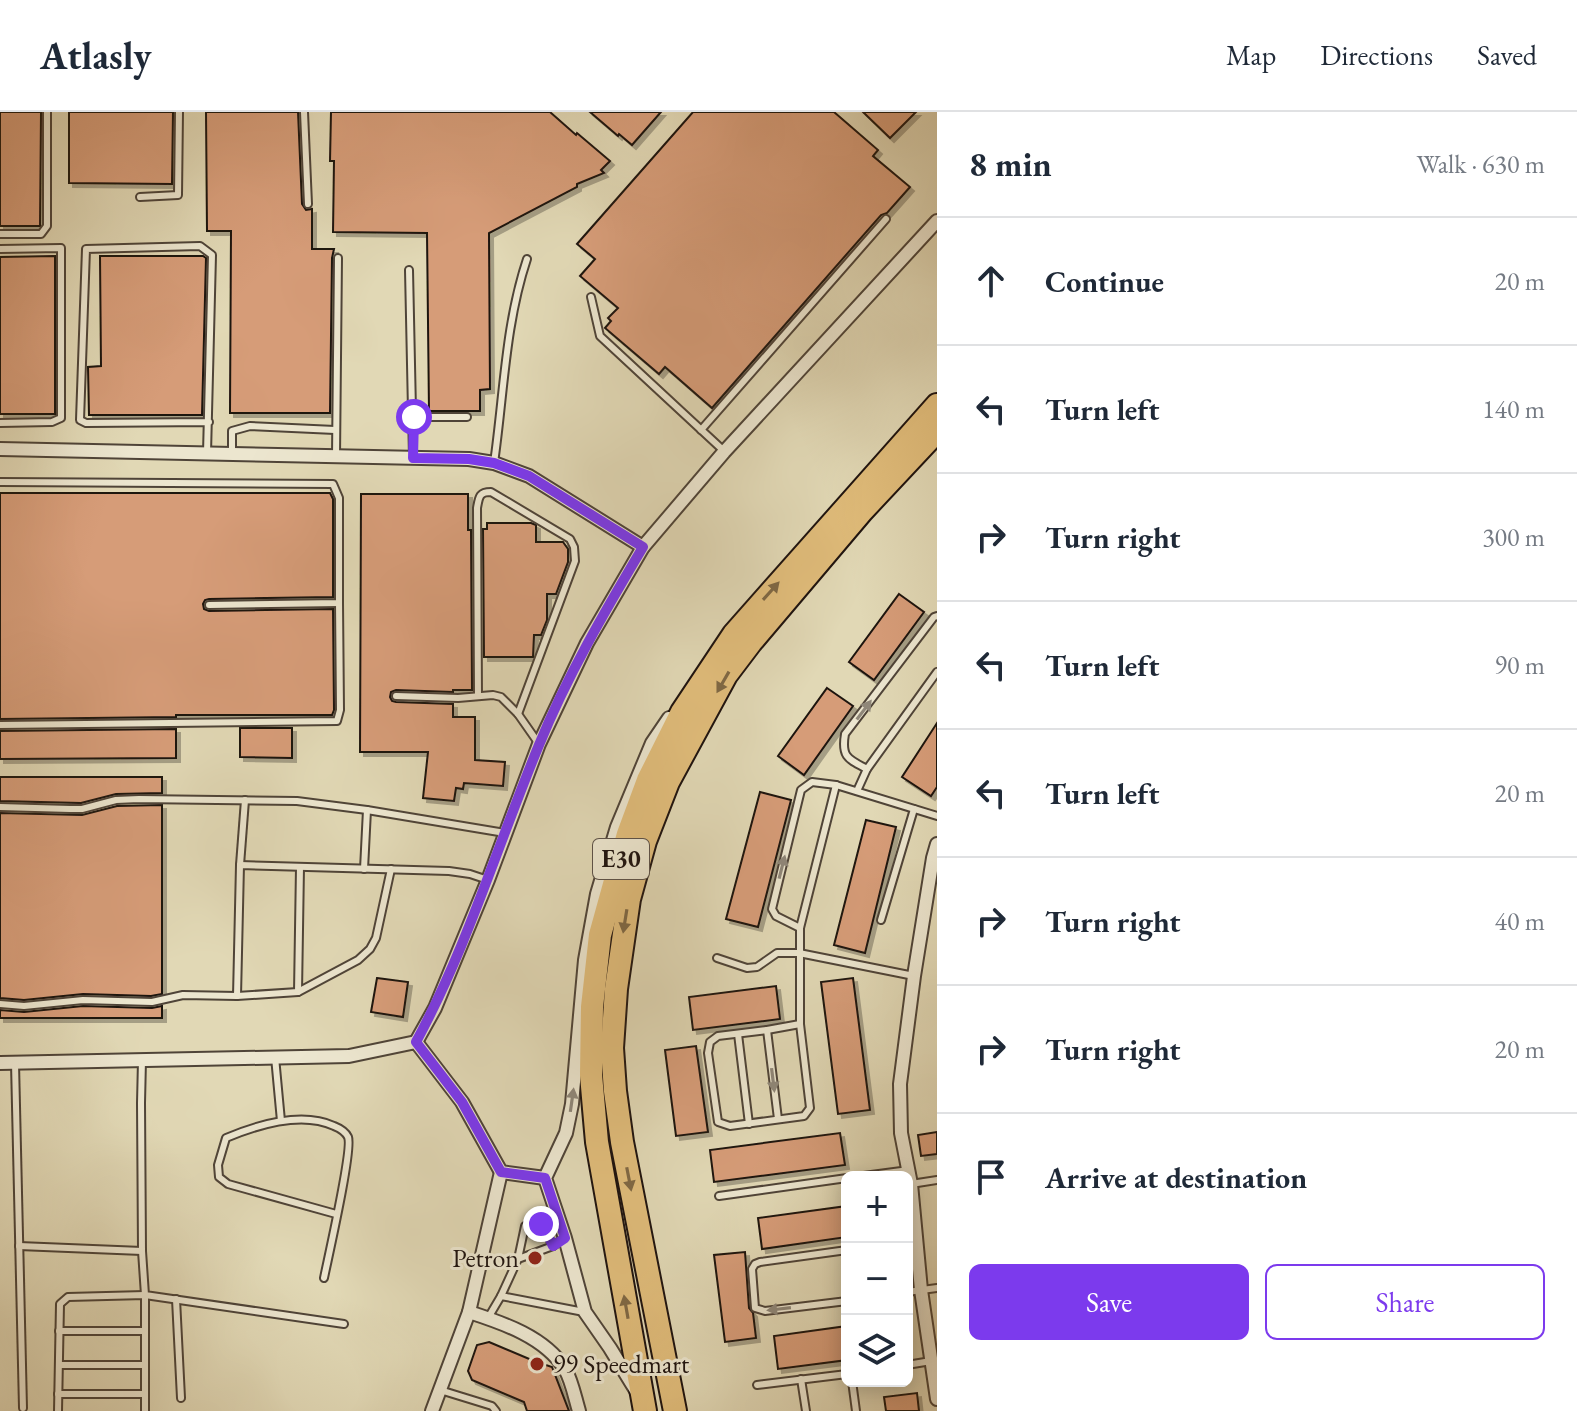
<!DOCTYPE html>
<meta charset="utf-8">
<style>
body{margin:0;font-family:"EB Garamond",serif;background:#f6f6f7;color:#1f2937}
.controls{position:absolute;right:24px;bottom:24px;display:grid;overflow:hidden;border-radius:12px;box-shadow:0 4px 20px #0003}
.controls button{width:72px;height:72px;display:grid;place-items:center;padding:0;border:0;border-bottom:2px solid #e0e1e3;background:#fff;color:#1f2937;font:40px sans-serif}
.stop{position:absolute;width:24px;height:24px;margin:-18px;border:6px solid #7c3aed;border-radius:50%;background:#fff}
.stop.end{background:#7c3aed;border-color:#fff;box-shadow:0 2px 8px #0008}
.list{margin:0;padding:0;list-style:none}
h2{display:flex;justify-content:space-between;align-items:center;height:104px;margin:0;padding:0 32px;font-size:34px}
h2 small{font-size:26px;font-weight:400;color:#747a83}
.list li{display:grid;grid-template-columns:52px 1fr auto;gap:24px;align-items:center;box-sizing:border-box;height:128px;padding:0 32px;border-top:2px solid #e0e1e3}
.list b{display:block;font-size:30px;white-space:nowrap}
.list em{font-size:26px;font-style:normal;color:#747a83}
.actions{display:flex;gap:16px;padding:24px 32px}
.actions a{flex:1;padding:18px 0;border:2px solid #7c3aed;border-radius:12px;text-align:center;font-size:28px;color:#7c3aed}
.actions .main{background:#7c3aed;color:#fff}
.icon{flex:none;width:44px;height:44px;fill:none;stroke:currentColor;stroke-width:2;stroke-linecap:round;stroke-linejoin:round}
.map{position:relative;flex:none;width:937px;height:1299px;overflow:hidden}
header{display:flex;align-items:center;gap:48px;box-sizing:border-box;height:112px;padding:0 40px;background:#fff;border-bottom:2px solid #e0e1e3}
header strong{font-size:38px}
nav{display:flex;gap:44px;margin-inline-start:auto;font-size:28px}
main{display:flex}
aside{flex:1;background:#fff}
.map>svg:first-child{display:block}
.building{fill:#d69c78;stroke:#1e130f;stroke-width:2;filter:url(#shadow)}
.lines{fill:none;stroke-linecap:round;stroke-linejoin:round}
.lane-casing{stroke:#4f4438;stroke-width:10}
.street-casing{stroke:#4f4438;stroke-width:16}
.highway-casing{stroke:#1e130f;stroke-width:26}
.lane{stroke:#ece6cf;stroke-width:6}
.street{stroke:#ece6cf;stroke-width:12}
.highway{stroke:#e0bc7a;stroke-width:22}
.oneway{fill:#7f6844}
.oneway2{fill:#8f8779}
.route{stroke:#7c3aed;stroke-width:10}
.poi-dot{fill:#8f2418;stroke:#ece6cf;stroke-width:3}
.labels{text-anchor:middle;stroke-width:6;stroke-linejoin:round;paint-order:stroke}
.shield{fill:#ece6cf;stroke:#5c5249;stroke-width:2}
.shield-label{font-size:24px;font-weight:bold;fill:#1e130f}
.poi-label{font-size:26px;fill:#1e130f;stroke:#ece6cf;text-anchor:end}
</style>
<header>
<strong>Atlasly</strong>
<nav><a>Map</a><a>Directions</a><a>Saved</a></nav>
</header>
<main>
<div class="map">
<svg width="937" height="1299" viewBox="0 0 937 1299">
<defs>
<filter id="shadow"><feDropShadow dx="4" dy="4" stdDeviation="0" flood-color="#0004"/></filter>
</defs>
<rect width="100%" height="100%" fill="#e1d8b5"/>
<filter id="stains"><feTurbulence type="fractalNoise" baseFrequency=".0025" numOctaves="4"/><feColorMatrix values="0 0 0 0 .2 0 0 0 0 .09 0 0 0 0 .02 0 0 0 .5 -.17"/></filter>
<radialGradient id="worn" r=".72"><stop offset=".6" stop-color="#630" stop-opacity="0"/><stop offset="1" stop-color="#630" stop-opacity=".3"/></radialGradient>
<g class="building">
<polygon points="0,0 41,0 40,114 0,114"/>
<polygon points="69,0 173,0 172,72 69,71"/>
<polygon points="206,0 298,0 302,92 306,98 312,97 312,137 334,137 332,146 330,301 230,301 231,119 207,119"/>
<polygon points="331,0 550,0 576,23 577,21 610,49 601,58 604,61 577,72 577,75 489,121 490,277 480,278 480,299 429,299 427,121 333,120 334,49 330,49"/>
<polygon points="590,0 661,0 632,33 619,22 618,24"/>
<polygon points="693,0 834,0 878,38 873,44 910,75 887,101 881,103 712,296 665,255 659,262 605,216 611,209 608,206 618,196 580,164 595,147 577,132"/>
<polygon points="863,0 916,0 890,26"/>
<polygon points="55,144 55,302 0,302 0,145"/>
<polygon points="100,144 203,144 206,146 202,303 89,303 88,255 101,254"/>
<polygon points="0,381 330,381 333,387 333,485 209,487 205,488 203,492 204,497 209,499 333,497 334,598 332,603 176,603 176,605 0,607"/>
<polygon points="361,382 468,382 468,418 471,418 472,578 453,578 453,580 396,578 391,580 390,585 392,589 396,590 453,592 453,605 475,605 475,648 505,650 503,674 464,671 463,677 456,676 454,689 423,686 428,640 360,640"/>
<polygon points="487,411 531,411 536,413 536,430 563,430 568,437 568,450 556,482 547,482 547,508 541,523 534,523 533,545 484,545 483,417 487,417"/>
<polygon points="899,482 924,500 874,568 849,550"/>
<polygon points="827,576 853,594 804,663 778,644"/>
<polygon points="937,611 937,675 931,684 902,665"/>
<polygon points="240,616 292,616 292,646 240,645"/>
<polygon points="176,617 176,646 0,647 0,619"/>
<polygon points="0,665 162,665 162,681 116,682 81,691 0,689"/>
<polygon points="760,680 791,688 758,815 726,807"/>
<polygon points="162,693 162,882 151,884 83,882 24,888 0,886 0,701 82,703 117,694"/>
<polygon points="866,708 896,715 865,841 834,833"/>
<polygon points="377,866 408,870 403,905 371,900"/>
<polygon points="853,866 870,998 838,1002 821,870"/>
<polygon points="776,874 780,907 693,918 689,885"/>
<polygon points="83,894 152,896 162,894 162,906 0,906 0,898 24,900"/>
<polygon points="696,934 708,1020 676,1024 665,938"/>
<polygon points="937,1020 937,1042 921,1044 918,1023"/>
<polygon points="840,1021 845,1053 714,1070 710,1038"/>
<polygon points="847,1094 847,1125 762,1137 758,1106"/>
<polygon points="745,1140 749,1196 753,1201 756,1226 725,1230 714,1143"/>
<polygon points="847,1214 847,1248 778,1257 774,1224"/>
<polygon points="489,1230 534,1249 552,1255 569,1299 527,1299 524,1290 472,1268 468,1259 477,1233"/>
<polygon points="917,1281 919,1299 886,1299 884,1285"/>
</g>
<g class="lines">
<defs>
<g id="lane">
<polyline points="304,0 308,92"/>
<polyline points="140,85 178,83 179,0"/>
<polyline points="0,122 41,122 47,114 47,0"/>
<polyline points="0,137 61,136 61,306 52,310 0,311"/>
<polyline points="409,158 413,346"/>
<polyline points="591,185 600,224 724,339"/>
<polyline points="414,305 467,305"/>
<polyline points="701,318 886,107"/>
<polyline points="207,341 212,143 200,134 86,137 80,308 86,311 209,310"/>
<polyline points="232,342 232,319 250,314 335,318"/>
<polyline points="336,344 338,146"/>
<path d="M494,351c10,-69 11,-138 33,-204"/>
<polyline points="0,370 333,372 339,386 339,491 209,493"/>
<polyline points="396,584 458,586 493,583 501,585 518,602 539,632"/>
<path d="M478,584l-1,-188c2,-11 2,-16 14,-16l79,47 4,8 1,14 -57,153"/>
<polyline points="0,613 337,609 340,598 339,491"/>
<path d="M867,657c-19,-10 -26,-12 -22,-35l89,-117 3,-1"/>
<polyline points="857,679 867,657 937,560"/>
<polyline points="0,695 70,697 82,697 116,688 139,687 297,689 367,698 505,721"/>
<polyline points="240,753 245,688"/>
<polyline points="364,757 367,698"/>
<polyline points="881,808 914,697"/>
<polyline points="800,816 776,804 772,797 801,678 812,670 836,673"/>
<polyline points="717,846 747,856 757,855 777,841 799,841 914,864"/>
<polyline points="298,880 300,755"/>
<polyline points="237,884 298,880 358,848 370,837 376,826 391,757"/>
<polyline points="0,892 24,894 83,888 152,890 183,883 237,884 240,753 449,759 470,762 488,768"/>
<polyline points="767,918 800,912"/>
<polyline points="738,922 749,1012"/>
<polyline points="275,945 281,1009"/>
<polyline points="15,951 23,1296"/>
<polyline points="778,1007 767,918 718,924 710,930 708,941 718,1010 730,1014 804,1004 810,996 800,912 800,816 836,673 937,704"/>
<polyline points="856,1065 909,1058"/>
<polyline points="911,1072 937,1068"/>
<polyline points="719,1084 847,1066"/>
<polyline points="19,1134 142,1139 141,991 142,948"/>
<polyline points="847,1138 760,1150 755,1152 752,1157 755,1196 765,1199 847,1189"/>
<polyline points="142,1139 145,1183 344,1212"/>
<polyline points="518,1147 525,1114 530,1111 542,1113 553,1134"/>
<path d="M324,1166c4,-20 29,-129 24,-141 -3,-6 -9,-9 -14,-11 -33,-15 -77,-1 -108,12l-8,27 1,12 9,7 108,30"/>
<polyline points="907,1180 937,1176"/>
<polyline points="501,1184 584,1200"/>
<polyline points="176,1187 181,1286"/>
<polyline points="488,1206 501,1184 518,1147 553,1134 565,1126"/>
<polyline points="59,1219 145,1219"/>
<polyline points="59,1253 145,1253"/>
<polyline points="907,1253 931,1249"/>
<polyline points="801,1267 806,1299"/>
<polyline points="852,1269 856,1299"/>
<polyline points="757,1273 847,1262"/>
<polyline points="440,1278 492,1294 496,1299"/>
<polyline points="58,1282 145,1282"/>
<polyline points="58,1299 60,1192 68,1185 145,1183 145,1299"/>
</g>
<g id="street">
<polyline points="0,337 469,347 494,351 529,364 643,435"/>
<polyline points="937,732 933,746 914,864 900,972 901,1021 911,1072 921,1178 937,1287"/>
<polyline points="416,930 435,896 488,768 539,632 587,531 643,435 724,340 937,109"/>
<polyline points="0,951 349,944 416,930 462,990 501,1060 545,1066"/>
<path d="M469,1200c34,11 76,25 96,57 7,12 10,29 14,42"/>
<polyline points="637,1280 610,1236 585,1200 565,1126 545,1066 566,1021 572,992 585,848 597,782 617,715 652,631 669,606"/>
<polyline points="432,1299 469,1200 501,1060"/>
</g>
<g id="highway">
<polyline points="645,1299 597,1030 591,963 592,895 600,823 628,722 648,668 682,600 734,522 937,293"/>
<polyline points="675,1299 622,1030 615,979 612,936 616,877 629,787 645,729 668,670 726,563 751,530 862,399 937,319"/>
</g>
</defs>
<use href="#lane" class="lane-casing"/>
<use href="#street" class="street-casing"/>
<use href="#highway" class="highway-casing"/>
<use href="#lane" class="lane"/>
<use href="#street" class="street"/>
<use href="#highway" class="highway"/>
</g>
<defs><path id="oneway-solid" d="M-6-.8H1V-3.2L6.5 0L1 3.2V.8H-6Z" transform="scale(2)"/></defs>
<g class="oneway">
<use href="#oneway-solid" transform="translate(771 479) rotate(-48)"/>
<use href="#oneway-solid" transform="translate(723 570) rotate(120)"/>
<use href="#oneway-solid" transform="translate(625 809) rotate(99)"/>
<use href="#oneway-solid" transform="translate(629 1067) rotate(79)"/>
<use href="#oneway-solid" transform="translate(626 1195) rotate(-100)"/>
</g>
<g class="oneway2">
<use href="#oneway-solid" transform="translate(864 598) rotate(-53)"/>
<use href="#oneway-solid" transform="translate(782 755) rotate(-76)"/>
<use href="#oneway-solid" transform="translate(773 968) rotate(83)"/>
<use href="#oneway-solid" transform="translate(572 988) rotate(-82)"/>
<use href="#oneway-solid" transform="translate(779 1197) rotate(173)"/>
</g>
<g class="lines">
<path class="route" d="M414,305l-1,41 56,1 25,4 35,13 114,71c-38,64 -76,129 -104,198 -41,99 -72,203 -123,297l46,60 39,70 44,6 20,60 -12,8 -9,-19 -3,-3"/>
</g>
<g class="poi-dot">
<circle cx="535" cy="1146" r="8"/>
<circle cx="537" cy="1252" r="8"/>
</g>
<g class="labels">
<rect class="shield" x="593" y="727" width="56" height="40" rx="6"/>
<g class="shield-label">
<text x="621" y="755">E30</text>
</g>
<g class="poi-label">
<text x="519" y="1155">Petron</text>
<text x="553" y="1261" text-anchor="start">99 Speedmart</text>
</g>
</g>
<rect width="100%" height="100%" filter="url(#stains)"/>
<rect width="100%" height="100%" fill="url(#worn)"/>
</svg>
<div class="controls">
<button>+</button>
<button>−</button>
<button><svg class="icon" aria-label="layers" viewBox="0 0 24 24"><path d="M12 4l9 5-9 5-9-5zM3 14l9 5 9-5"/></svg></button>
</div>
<div class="stop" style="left:414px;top:305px"></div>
<div class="stop end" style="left:541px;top:1112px"></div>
</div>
<aside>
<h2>8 min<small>Walk · 630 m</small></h2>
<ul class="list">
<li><svg class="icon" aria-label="ahead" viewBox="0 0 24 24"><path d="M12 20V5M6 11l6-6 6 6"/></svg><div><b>Continue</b></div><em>20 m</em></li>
<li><svg class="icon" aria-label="left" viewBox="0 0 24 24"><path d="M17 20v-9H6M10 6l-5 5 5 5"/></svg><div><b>Turn left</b></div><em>140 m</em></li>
<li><svg class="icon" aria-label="right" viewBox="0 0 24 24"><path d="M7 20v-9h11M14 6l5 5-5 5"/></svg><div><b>Turn right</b></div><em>300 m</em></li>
<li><svg class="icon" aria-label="left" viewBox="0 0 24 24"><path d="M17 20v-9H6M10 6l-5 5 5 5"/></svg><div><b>Turn left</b></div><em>90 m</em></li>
<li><svg class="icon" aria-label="left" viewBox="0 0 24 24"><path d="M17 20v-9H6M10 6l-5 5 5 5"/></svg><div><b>Turn left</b></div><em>20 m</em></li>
<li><svg class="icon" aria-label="right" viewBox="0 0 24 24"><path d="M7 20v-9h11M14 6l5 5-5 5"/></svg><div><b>Turn right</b></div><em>40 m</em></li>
<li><svg class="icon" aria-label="right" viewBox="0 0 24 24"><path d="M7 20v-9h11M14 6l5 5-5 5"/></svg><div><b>Turn right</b></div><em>20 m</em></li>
<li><svg class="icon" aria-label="arrive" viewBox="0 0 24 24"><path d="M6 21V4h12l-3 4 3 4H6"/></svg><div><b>Arrive at destination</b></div></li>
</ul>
<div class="actions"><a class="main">Save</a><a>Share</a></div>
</aside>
</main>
